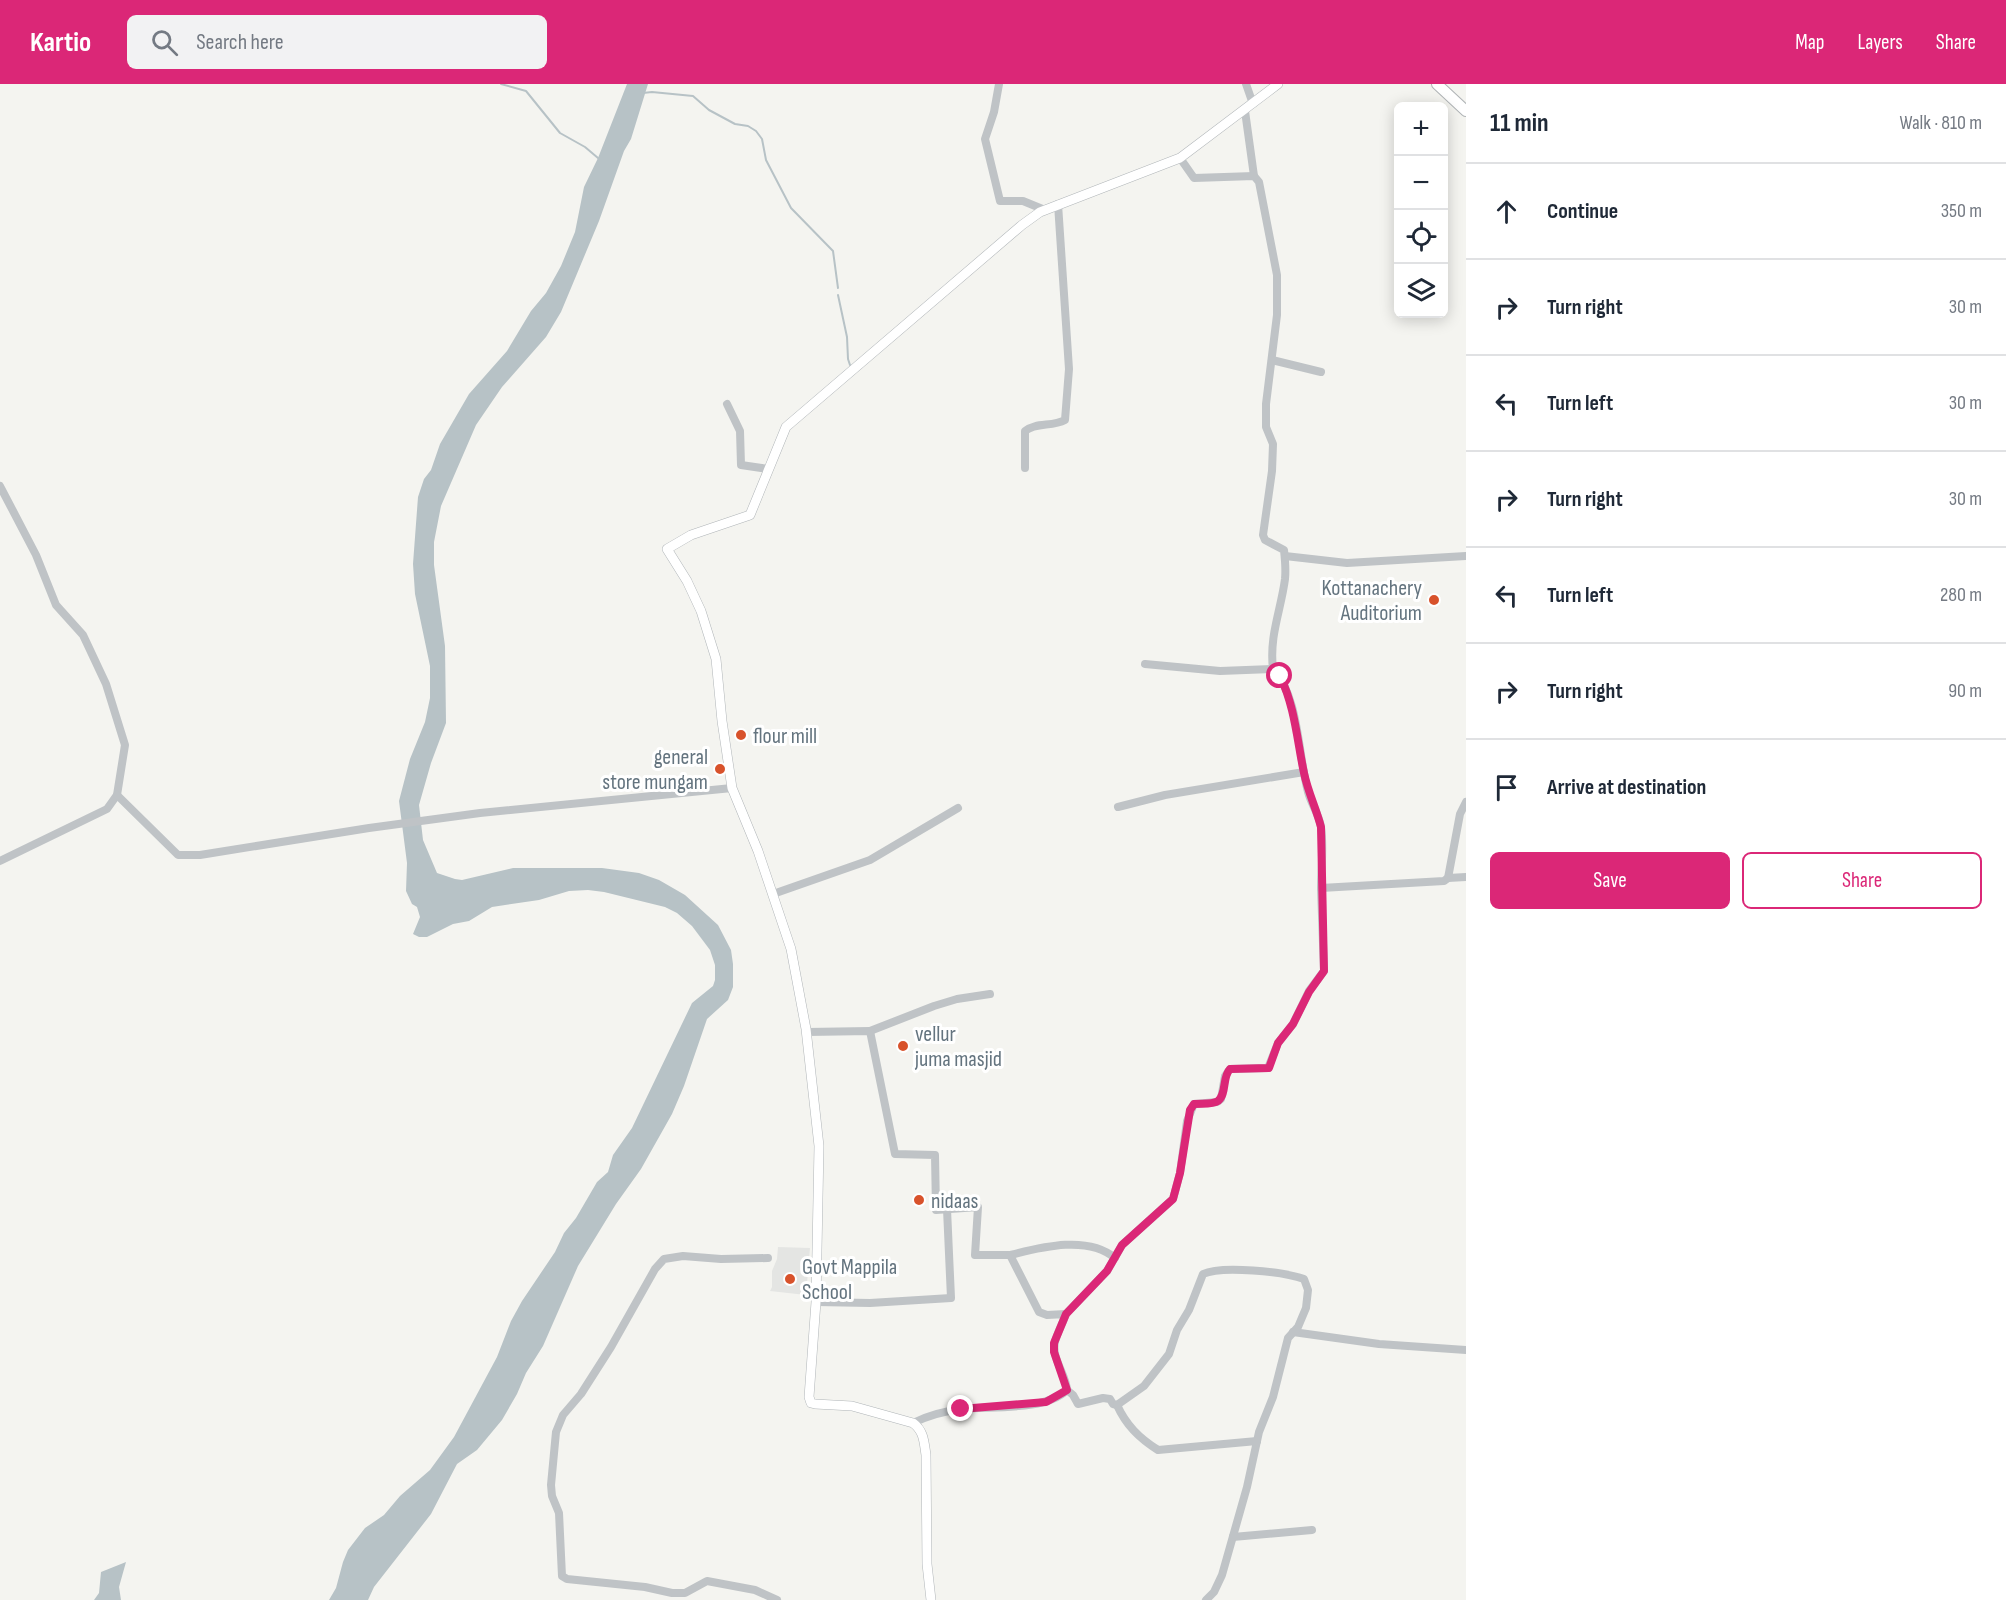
<!DOCTYPE html>
<meta charset="utf-8">
<style>
body{margin:0;font-family:"Sofia Sans Condensed",sans-serif;background:#f2f2f3;color:#1f2937}
.controls{position:absolute;right:18px;top:18px;display:grid;overflow:hidden;border-radius:9px;box-shadow:0 3px 15px #0003}
.controls button{width:54px;height:54px;display:grid;place-items:center;padding:0;border:0;border-bottom:2px solid #e0e1e3;background:#fff;color:#1f2937;font:30px sans-serif}
.stop{position:absolute;width:18px;height:18px;margin:-14px;border:4px solid #db2777;border-radius:50%;background:#fff}
.stop.end{background:#db2777;border-color:#fff;box-shadow:0 2px 6px #0008}
.list{margin:0;padding:0;list-style:none}
h2{display:flex;justify-content:space-between;align-items:center;height:78px;margin:0;padding:0 24px;font-size:26px}
h2 small{font-size:20px;font-weight:400;color:#747a83}
.list li{display:grid;grid-template-columns:39px 1fr auto;gap:18px;align-items:center;box-sizing:border-box;height:96px;padding:0 24px;border-top:2px solid #e0e1e3}
.list b{display:block;font-size:22px;white-space:nowrap}
.list em{font-size:20px;font-style:normal;color:#747a83}
.actions{display:flex;gap:12px;padding:18px 24px}
.actions a{flex:1;padding:14px 0;border:2px solid #db2777;border-radius:9px;text-align:center;font-size:21px;color:#db2777}
.actions .main{background:#db2777;color:#fff}
.icon{flex:none;width:33px;height:33px;fill:none;stroke:currentColor;stroke-width:2;stroke-linecap:round;stroke-linejoin:round}
.map{position:relative;flex:none;width:1466px;height:1516px;overflow:hidden}
header{display:flex;align-items:center;gap:36px;box-sizing:border-box;height:84px;padding:0 30px;background:#db2777;color:#fff}
header strong{font-size:28px}
nav{display:flex;gap:33px;margin-inline-start:auto;font-size:21px}
.search{width:420px;height:54px;background:#f2f2f3;display:flex;align-items:center;gap:15px;box-sizing:border-box;padding:0 21px;border-radius:9px;color:#747a83;font-size:22px}
main{display:flex}
aside{flex:1;background:#fff}
.map>svg:first-child{display:block}
.built{fill:#e4e5e3}
.water{fill:#b7c2c6}
.lines{fill:none;stroke-linecap:round;stroke-linejoin:round}
.stream{stroke:#b7c2c6;stroke-width:2}
.major-casing{stroke:#b0b5b8;stroke-width:10}
.highway-casing{stroke:#b0b4b6;stroke-width:12}
.minor{stroke:#bfc3c6;stroke-width:8}
.major{stroke:#fff;stroke-width:9}
.highway{stroke:#fff;stroke-width:10}
.route{stroke:#db2777;stroke-width:8}
.poi-dot{fill:#d8522b;stroke:#fff;stroke-width:2}
.labels{text-anchor:middle;stroke-width:6;stroke-linejoin:round;paint-order:stroke}
.poi-label{font-size:22px;fill:#64747f;stroke:#fff;text-anchor:start}
</style>
<header>
<strong>Kartio</strong>
<div class="search"><svg class="icon" aria-label="search" viewBox="0 0 24 24"><circle cx="10" cy="10" r="6"/><path d="M15 15l6 6"/></svg>Search here</div>
<nav><a>Map</a><a>Layers</a><a>Share</a></nav>
</header>
<main>
<div class="map">
<svg width="1466" height="1516" viewBox="0 0 1466 1516">
<rect width="100%" height="100%" fill="#f4f4f0"/>
<polygon class="built" points="778,1163 810,1164 806,1211 770,1207 772,1203 772,1187 777,1175"/>
<g class="water">
<polygon points="627,0 648,0 631,55 624,67 599,137 561,228 546,253 502,303 476,341 441,422 434,458 434,481 445,562 446,639 431,679 419,721 423,756 437,789 455,795 462,796 513,784 602,784 639,789 659,796 685,811 718,841 731,866 733,880 733,903 728,916 707,935 684,1002 672,1030 641,1085 616,1120 578,1182 543,1262 526,1289 517,1310 502,1336 477,1366 457,1380 431,1430 374,1503 368,1516 329,1516 336,1504 343,1478 348,1466 365,1444 384,1431 400,1412 430,1386 454,1353 497,1273 511,1237 522,1217 555,1168 564,1149 576,1134 597,1098 608,1088 613,1071 632,1044 692,919 713,902 715,896 715,881 710,866 692,842 677,829 665,823 604,808 588,806 569,807 539,816 492,823 469,837 453,840 427,853 419,853 413,850 420,833 417,823 412,820 406,807 407,779 399,717 410,675 425,638 430,614 430,582 415,510 413,480 418,413 424,395 431,386 440,360 469,310 507,267 531,227 546,209 561,182 575,148 584,103 598,74"/>
<polygon points="126,1478 119,1503 121,1516 94,1516 99,1509 101,1488"/>
</g>
<g class="lines">
<g class="stream">
<polyline points="501,0 526,7 560,49 585,63 598,74"/>
<polyline points="643,9 652,8 693,12 709,26 735,40 748,42 756,47 762,55 766,76 791,124 833,167 838,204"/>
<polyline points="838,211 847,253 848,275 850,281"/>
</g>
<defs>
<path id="major" d="M931,1516l-4,-36 -1,-109c-2,-13 -2,-24 -13,-32l-61,-17 -37,-2 -4,-1 -2,-6 7,-95 3,-156 -13,-117 -15,-80 -33,-98 -26,-63 -10,-67 -6,-62 -15,-48 -14,-30 -20,-32 24,-14 59,-20 36,-88 236,-202 18,-13 140,-54 98,-74"/>
<polyline id="highway" points="1437,0 1466,27"/>
</defs>
<use href="#major" class="major-casing"/>
<use href="#highway" class="highway-casing"/>
<g class="minor">
<polyline points="999,0 994,28 985,55 1000,117 1023,117 1045,126"/>
<polyline points="1246,0 1253,20"/>
<polyline points="1245,27 1254,92"/>
<path d="M1180,74l14,20 60,-2 5,6 18,93v40l-11,89v23l7,17 -1,27 -9,64 2,5 19,10c1,9 2,19 1,29 -4,31 -16,57 -12,90"/>
<polyline points="1272,276 1321,288"/>
<polyline points="727,320 740,347 741,381 768,385"/>
<path d="M1025,384v-37c11,-9 27,-4 40,-11l4,-51 -11,-165"/>
<polyline points="0,402 36,471 56,521 83,551 106,600 125,661 117,711 107,725 0,777"/>
<polyline points="1285,472 1347,479 1466,472"/>
<path d="M1145,580l75,7 53,-2c26,27 25,86 35,123 3,12 11,22 13,35 3,20 0,41 0,61l123,-7 4,-3 12,-64 6,-12"/>
<polyline points="117,711 178,771 200,771 369,744 480,729 732,704"/>
<polyline points="1118,723 1165,711 1304,688"/>
<polyline points="1448,794 1466,793"/>
<polyline points="773,810 870,776 958,724"/>
<polyline points="870,947 934,922 957,915 990,910"/>
<path d="M807,948l63,-1 25,123 40,1 1,55 42,-3 -3,48h35l29,57 8,3 19,-1c-3,9 -9,19 -11,28 -4,16 11,32 12,48 -22,21 -75,16 -105,19 -17,2 -33,6 -49,14"/>
<path d="M1010,1171c32,-8 78,-20 105,3"/>
<polyline points="768,1174 721,1175 683,1172 664,1175 655,1185 611,1263 581,1310 563,1331 556,1348 551,1401 552,1412 559,1429 562,1492 567,1495 645,1503 672,1509 685,1509 707,1497 755,1506 777,1516"/>
<polyline points="816,1218 870,1219 951,1214 947,1125"/>
<polyline points="1066,1230 1107,1187 1122,1161 1173,1115 1180,1089 1187,1037 1194,1020 1217,1018 1221,1015 1225,992 1230,985 1268,984 1278,959 1293,940 1309,907 1324,887 1321,804"/>
<polyline points="1293,1248 1379,1260 1466,1266"/>
<path d="M1067,1306l6,5 5,9 25,-6 7,1 3,5 4,1 27,-19 25,-32 8,-24 12,-20 14,-36c19,-9 81,-2 101,5l4,11 -2,18 -8,19 -10,11 -15,59 -14,35 -12,55 -25,88 -8,17 -8,8"/>
<path d="M1117,1321c9,20 22,33 41,45l99,-9"/>
<polyline points="1233,1453 1312,1446"/>
</g>
<use href="#major" class="major"/>
<use href="#highway" class="highway"/>
</g>
<g class="lines">
<path class="route" d="M961,1325l85,-7 21,-12 -13,-38v-9l12,-29 41,-43 15,-26 51,-46 7,-26 10,-63 4,-6c7,-1 18,1 24,-3 9,-7 4,-24 12,-32l39,-1 9,-25 15,-19 16,-32 15,-21 -3,-144c-5,-19 -13,-35 -17,-54 -7,-33 -9,-66 -24,-97"/>
</g>
<g class="poi-dot">
<circle cx="1434" cy="516" r="6"/>
<circle cx="741" cy="651" r="6"/>
<circle cx="720" cy="685" r="6"/>
<circle cx="903" cy="962" r="6"/>
<circle cx="919" cy="1116" r="6"/>
<circle cx="790" cy="1195" r="6"/>
</g>
<g class="labels">
<g class="poi-label">
<text x="1422" y="511" text-anchor="end">Kottanachery<tspan x="1422" dy="25">Auditorium</tspan></text>
<text x="753" y="659">flour mill</text>
<text x="708" y="680" text-anchor="end">general<tspan x="708" dy="25">store mungam</tspan></text>
<text x="915" y="957">vellur<tspan x="915" dy="25">juma masjid</tspan></text>
<text x="931" y="1124">nidaas</text>
<text x="802" y="1190">Govt Mappila<tspan x="802" dy="25">School</tspan></text>
</g>
</g>
</svg>
<div class="controls">
<button>+</button>
<button>−</button>
<button><svg class="icon" aria-label="locate" viewBox="0 0 24 24"><circle cx="12" cy="12" r="6"/><path d="M12 2v4M12 18v4M2 12h4M18 12h4"/></svg></button>
<button><svg class="icon" aria-label="layers" viewBox="0 0 24 24"><path d="M12 4l9 5-9 5-9-5zM3 14l9 5 9-5"/></svg></button>
</div>
<div class="stop" style="left:1280px;top:592px"></div>
<div class="stop end" style="left:961px;top:1325px"></div>
</div>
<aside>
<h2>11 min<small>Walk · 810 m</small></h2>
<ul class="list">
<li><svg class="icon" aria-label="ahead" viewBox="0 0 24 24"><path d="M12 20V5M6 11l6-6 6 6"/></svg><div><b>Continue</b></div><em>350 m</em></li>
<li><svg class="icon" aria-label="right" viewBox="0 0 24 24"><path d="M7 20v-9h11M14 6l5 5-5 5"/></svg><div><b>Turn right</b></div><em>30 m</em></li>
<li><svg class="icon" aria-label="left" viewBox="0 0 24 24"><path d="M17 20v-9H6M10 6l-5 5 5 5"/></svg><div><b>Turn left</b></div><em>30 m</em></li>
<li><svg class="icon" aria-label="right" viewBox="0 0 24 24"><path d="M7 20v-9h11M14 6l5 5-5 5"/></svg><div><b>Turn right</b></div><em>30 m</em></li>
<li><svg class="icon" aria-label="left" viewBox="0 0 24 24"><path d="M17 20v-9H6M10 6l-5 5 5 5"/></svg><div><b>Turn left</b></div><em>280 m</em></li>
<li><svg class="icon" aria-label="right" viewBox="0 0 24 24"><path d="M7 20v-9h11M14 6l5 5-5 5"/></svg><div><b>Turn right</b></div><em>90 m</em></li>
<li><svg class="icon" aria-label="arrive" viewBox="0 0 24 24"><path d="M6 21V4h12l-3 4 3 4H6"/></svg><div><b>Arrive at destination</b></div></li>
</ul>
<div class="actions"><a class="main">Save</a><a>Share</a></div>
</aside>
</main>
